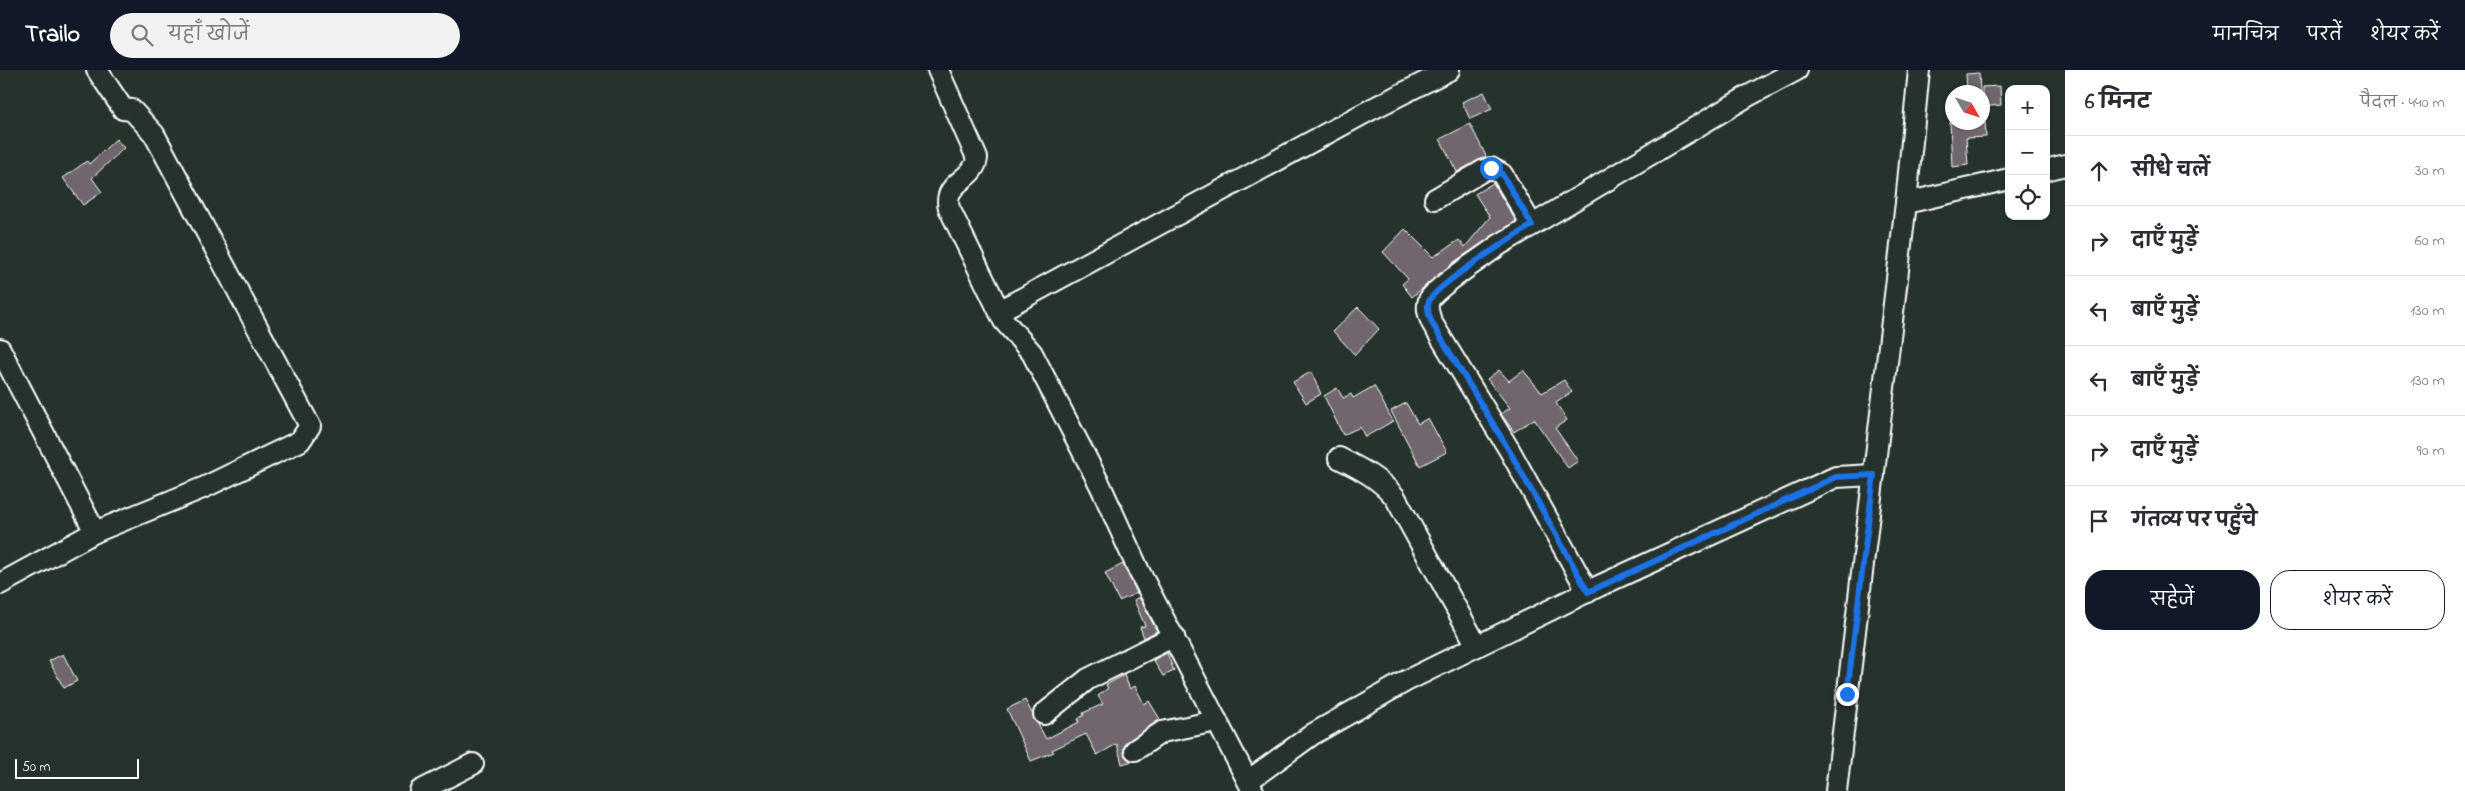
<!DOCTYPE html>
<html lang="hi">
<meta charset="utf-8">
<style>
body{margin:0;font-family:"Indie Flower","Playpen Sans Deva",sans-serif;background:#f2f2f3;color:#2b2b33}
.controls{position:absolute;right:15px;top:15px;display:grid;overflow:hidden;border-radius:10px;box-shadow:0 1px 4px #0004}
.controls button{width:45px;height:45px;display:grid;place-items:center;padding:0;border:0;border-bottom:1px solid #e1e1e2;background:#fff;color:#2b2b33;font:25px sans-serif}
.compass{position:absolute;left:1945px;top:15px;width:45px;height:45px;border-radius:50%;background:#fff;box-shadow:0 1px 4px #0004;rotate:129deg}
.scale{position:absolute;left:15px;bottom:12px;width:124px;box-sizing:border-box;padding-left:5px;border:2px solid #fff;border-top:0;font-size:14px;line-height:18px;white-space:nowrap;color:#fff;-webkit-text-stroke:4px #26332d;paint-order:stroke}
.stop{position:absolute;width:15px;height:15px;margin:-11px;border:4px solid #1a73e8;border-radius:50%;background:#fff}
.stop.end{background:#1a73e8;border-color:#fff;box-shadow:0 1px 5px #0008}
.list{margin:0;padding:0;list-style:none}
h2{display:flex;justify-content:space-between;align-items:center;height:65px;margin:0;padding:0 20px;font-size:21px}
h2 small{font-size:16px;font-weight:400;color:#7c7c81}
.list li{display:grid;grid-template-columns:32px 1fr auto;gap:15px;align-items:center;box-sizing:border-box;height:70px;padding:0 20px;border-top:1px solid #e1e1e2}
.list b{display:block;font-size:19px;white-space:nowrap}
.list em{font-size:16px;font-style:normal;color:#7c7c81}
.actions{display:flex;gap:10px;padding:15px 20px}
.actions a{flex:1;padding:11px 0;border:1px solid #111827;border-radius:20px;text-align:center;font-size:18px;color:#111827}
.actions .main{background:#111827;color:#fff}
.icon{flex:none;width:28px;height:28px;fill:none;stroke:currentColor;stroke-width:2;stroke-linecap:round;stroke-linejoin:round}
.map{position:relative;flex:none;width:2065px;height:721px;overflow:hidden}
header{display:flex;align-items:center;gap:30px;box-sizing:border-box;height:70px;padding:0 25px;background:#111827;color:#fff}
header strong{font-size:24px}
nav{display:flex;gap:28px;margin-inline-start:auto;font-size:18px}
.search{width:350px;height:45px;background:#f2f2f3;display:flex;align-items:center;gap:12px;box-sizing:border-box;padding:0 18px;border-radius:28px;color:#7c7c81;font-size:19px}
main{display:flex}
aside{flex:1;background:#fff}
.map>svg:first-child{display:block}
.building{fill:#70666d;stroke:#fff}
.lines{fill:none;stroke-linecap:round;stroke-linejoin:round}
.minor-casing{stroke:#fff;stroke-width:24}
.minor{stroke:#26332d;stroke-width:20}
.route{stroke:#1a73e8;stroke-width:6}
</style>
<header>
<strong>Trailo</strong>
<div class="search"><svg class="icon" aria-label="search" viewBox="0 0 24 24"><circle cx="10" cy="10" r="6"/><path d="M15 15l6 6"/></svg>यहाँ खोजें</div>
<nav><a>मानचित्र</a><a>परतें</a><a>शेयर करें</a></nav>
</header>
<main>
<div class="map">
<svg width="2065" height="721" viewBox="0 0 2065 721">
<rect width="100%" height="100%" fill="#26332d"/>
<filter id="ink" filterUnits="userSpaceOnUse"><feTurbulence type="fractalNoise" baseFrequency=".02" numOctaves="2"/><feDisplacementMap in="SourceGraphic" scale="10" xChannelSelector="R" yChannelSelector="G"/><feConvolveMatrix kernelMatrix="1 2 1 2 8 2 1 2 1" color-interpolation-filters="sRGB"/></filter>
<g filter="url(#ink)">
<g class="building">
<polygon points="1979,3 1980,22 1967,22 1966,4"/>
<polygon points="2000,16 2001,35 1982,37 1982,17"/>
<polygon points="1484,22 1492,39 1470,49 1462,32"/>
<polygon points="1950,52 1985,52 1986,67 1966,68 1968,95 1952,97"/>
<polygon points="1470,54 1486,86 1457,102 1440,69"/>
<polygon points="116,69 124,78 92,108 102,122 83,135 63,108 87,91 89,94"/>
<polygon points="1493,113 1516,151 1454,192 1412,227 1402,214 1408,209 1383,182 1405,159 1433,187 1459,170 1465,177 1490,147 1475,124"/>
<polygon points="1358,237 1379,259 1355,285 1333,261"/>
<polygon points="1499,300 1509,311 1523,300 1542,323 1564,310 1572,322 1556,333 1567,350 1555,358 1578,391 1568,398 1534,349 1514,362 1501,344 1510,338 1487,309"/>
<polygon points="1311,302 1321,324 1306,333 1293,312"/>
<polygon points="1374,316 1393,351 1365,367 1360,357 1343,365 1324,326 1337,318 1343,328 1351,324 1353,328"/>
<polygon points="1406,333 1418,354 1428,348 1447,382 1420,396 1391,341"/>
<polygon points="1123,494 1137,523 1119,531 1105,503"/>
<polygon points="1139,527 1157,561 1144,568 1140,557 1145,556 1134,530"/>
<polygon points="1167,583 1174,601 1163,606 1153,590"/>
<polygon points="63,584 77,611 64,618 49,591"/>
<polygon points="1124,605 1130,619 1135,616 1144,634 1149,631 1160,649 1125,674 1125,686 1133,691 1122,694 1117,674 1097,685 1086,664 1052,680 1054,682 1031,691 1007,639 1025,630 1046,669 1079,652 1078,649 1084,645 1083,643 1103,634 1098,626 1108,618 1106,615"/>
</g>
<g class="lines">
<defs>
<g id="minor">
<path d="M938,0l39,88c-2,22 -35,24 -28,50l55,113 28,32 69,134 38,84 114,220"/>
<polyline points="2046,100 2065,95"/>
<polyline points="1435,129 1484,100 1491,98 1502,104 1532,155"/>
<polyline points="1906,133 2009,109"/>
<polyline points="999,241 1372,39 1449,0"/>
<polyline points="0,279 95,462"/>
<path d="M1339,388c22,11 40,20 56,39l82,149"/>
<polyline points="0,514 95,462 205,417 300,371 310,356 154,64 132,40 123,39 97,0"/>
<path d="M1588,522l-78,-141 -78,-128c-3,-7 -6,-15 -3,-23 7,-13 56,-44 70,-55l249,-149 49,-26"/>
<polyline points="1044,644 1088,609 1174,566"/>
<polyline points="1135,680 1162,662 1217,651"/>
<polyline points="1248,711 1313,664 1406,611 1599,516 1836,407 1874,405"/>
<polyline points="420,721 473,694"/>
<polyline points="1836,721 1906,133 1919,0"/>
</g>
</defs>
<use href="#minor" class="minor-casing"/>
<use href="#minor" class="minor"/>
</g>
</g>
<g class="lines" filter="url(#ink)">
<path class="route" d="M1491,98l11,6 30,51c-19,12 -95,59 -103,76 -3,7 0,15 3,22l78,129 78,140 248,-115 38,-2 -27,219"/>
</g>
</svg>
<div class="controls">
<button>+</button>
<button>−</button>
<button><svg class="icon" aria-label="locate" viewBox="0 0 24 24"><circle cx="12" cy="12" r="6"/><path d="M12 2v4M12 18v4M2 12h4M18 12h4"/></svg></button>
</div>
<svg class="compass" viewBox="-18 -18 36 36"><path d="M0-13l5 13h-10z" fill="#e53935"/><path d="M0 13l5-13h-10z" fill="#7c7c81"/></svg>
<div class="scale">50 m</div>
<div class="stop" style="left:1491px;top:98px"></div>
<div class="stop end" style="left:1847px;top:624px"></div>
</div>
<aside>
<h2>6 मिनट<small>पैदल · 440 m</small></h2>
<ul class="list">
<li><svg class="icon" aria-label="ahead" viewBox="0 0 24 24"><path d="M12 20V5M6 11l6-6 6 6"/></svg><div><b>सीधे चलें</b></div><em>30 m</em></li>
<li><svg class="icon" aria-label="right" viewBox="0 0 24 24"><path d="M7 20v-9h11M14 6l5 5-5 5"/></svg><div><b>दाएँ मुड़ें</b></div><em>60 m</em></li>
<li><svg class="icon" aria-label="left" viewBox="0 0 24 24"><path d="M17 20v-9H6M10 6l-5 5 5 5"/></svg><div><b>बाएँ मुड़ें</b></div><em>130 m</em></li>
<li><svg class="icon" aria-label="left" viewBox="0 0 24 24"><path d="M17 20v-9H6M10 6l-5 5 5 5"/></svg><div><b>बाएँ मुड़ें</b></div><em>130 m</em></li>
<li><svg class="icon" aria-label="right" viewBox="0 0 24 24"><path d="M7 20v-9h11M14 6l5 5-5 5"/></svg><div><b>दाएँ मुड़ें</b></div><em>90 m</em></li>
<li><svg class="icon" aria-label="arrive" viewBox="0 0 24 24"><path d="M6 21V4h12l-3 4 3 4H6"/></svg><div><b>गंतव्य पर पहुँचे</b></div></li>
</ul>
<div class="actions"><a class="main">सहेजें</a><a>शेयर करें</a></div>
</aside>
</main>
